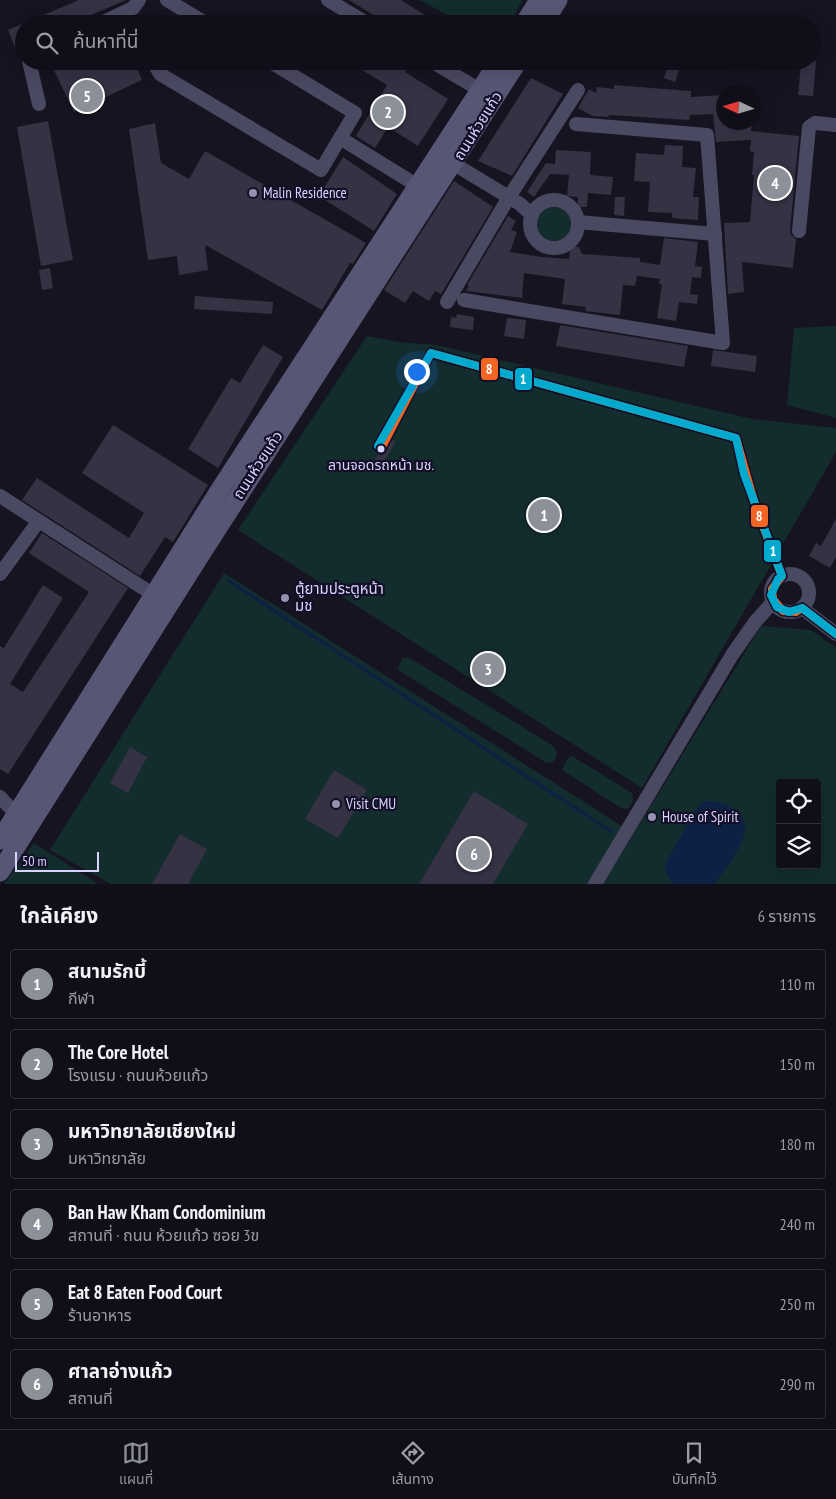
<!DOCTYPE html>
<html lang="th">
<meta charset="utf-8">
<style>
body{margin:0;font-family:"PT Sans Narrow","Noto Sans Thai",sans-serif;background:#191822;color:#f1f3f6}
.controls{position:absolute;right:15px;bottom:15px;display:grid;overflow:hidden;border-radius:5px;box-shadow:0 5px 20px #0002}
.controls button{width:45px;height:45px;display:grid;place-items:center;padding:0;border:0;border-bottom:1px solid #302f38;background:#100f19;color:#f1f3f6;font:25px sans-serif}
.compass{position:absolute;left:716px;top:85px;width:45px;height:45px;border-radius:50%;background:#100f19;box-shadow:0 5px 20px #0002;rotate:274deg}
.scale{position:absolute;left:15px;bottom:12px;width:84px;box-sizing:border-box;padding-left:5px;border:2px solid #d9d4ff;border-top:0;font-size:14px;line-height:18px;white-space:nowrap;color:#d9d4ff;-webkit-text-stroke:4px #130f26;paint-order:stroke}
.you{position:absolute;left:416px;top:371px;width:18px;height:18px;margin:-12px;border:4px solid #fff;border-radius:50%;background:#1a73e8;box-shadow:0 0 0 8px #1a73e833}
.badge{display:grid;place-items:center;width:32px;height:32px;border-radius:50%;background:#8c9099;color:#fff;font-size:16px;font-weight:700}
.pin{position:absolute;translate:-50% -50%;border:2px solid #fff;box-shadow:0 1px 5px #0006}
.list{margin:0;padding:0;list-style:none}
h2{display:flex;justify-content:space-between;align-items:center;height:65px;margin:0;padding:0 20px;font-size:21px}
h2 small{font-size:16px;font-weight:400;color:#9c9ca2}
.list li{display:grid;grid-template-columns:32px 1fr auto;gap:15px;align-items:center;box-sizing:border-box;height:70px;margin:0 10px 10px;padding:0 10px;border:1px solid #302f38;border-radius:5px}
.list b{display:block;font-size:19px;white-space:nowrap}
.list p{margin:0;font-size:16px;white-space:nowrap;color:#9c9ca2}
.list em{font-size:16px;font-style:normal;color:#9c9ca2}
.icon{flex:none;width:28px;height:28px;fill:none;stroke:currentColor;stroke-width:2;stroke-linecap:round;stroke-linejoin:round}
.map{position:relative;flex:none;width:836px;height:884px;overflow:hidden}
.search{position:absolute;background:#100f19;box-shadow:0 5px 20px #0002;left:15px;right:15px;top:15px;height:55px;display:flex;align-items:center;gap:12px;box-sizing:border-box;padding:0 18px;border-radius:28px;color:#9c9ca2;font-size:19px}
.sheet{height:545px;background:#100f19}
nav{display:flex;justify-content:space-around;align-items:center;box-sizing:border-box;height:70px;border-top:1px solid #302f38;background:#100f19;font-size:14px;color:#9c9ca2}
nav a{display:grid;justify-items:center;gap:2px}
nav .on{color:#8c9099}
.map>svg:first-child{display:block}
.green{fill:#132c2d;fill-rule:evenodd}
.water{fill:#0d2144}
.lines{fill:none;stroke-linecap:round;stroke-linejoin:round}
.stream{stroke:#0d2144;stroke-width:3}
.building{fill:#343243}
.minor{stroke:#4a4962;stroke-width:14}
.secondary{stroke:#575674;stroke-width:19}
.bus-1-casing{stroke:#130f26;stroke-width:11}
.bus-2-casing{stroke:#130f26;stroke-width:11}
.bus-1{stroke:#f26522;stroke-width:8}
.bus-2{stroke:#00a9ce;stroke-width:8}
.poi-dot{fill:#9591b1;stroke:#130f26;stroke-width:2}
.bus-dot{fill:#d9d4ff;stroke:#130f26;stroke-width:2}
.labels{text-anchor:middle;stroke-width:4.5;stroke-linejoin:round;paint-order:stroke}
.bus-label{font-size:14px;fill:#d9d4ff;stroke:#130f26}
.street-label{font-size:15px;fill:#d9d4ff;stroke:#130f26}
.poi-label{font-size:15px;fill:#d9d4ff;stroke:#130f26;text-anchor:start}
.line-badge{stroke:#130f26;stroke-width:2}
.badge-label{font-size:14px;text-anchor:middle;font-weight:bold;fill:#fff}
</style>
<div class="map">
<svg width="836" height="884" viewBox="0 0 836 884">
<rect width="100%" height="100%" fill="#161421"/>
<g class="green">
<polygon points="419,0 523,0 509,24 465,24"/>
<circle cx="554" cy="224" r="17"/>
<polygon points="836,326 836,418 787,405 794,328"/>
<polygon points="367,336 398,342 436,345 752,419 836,428 836,452 642,788 238,530"/>
<polygon points="224,573 622,826 588,884 111,884 50,850"/>
<path d="M761,626l50,4 25,18v236h-233zM780,783h37v82h-37z"/>
<polygon points="408,657 552,745 557,751 555,760 551,763 545,762 398,670 402,658"/>
<path d="M572,756l60,37c2,8 1,11 -5,16l-6,-1 -59,-38 5,-11z"/>
<polygon points="34,843 98,884 4,884"/>
</g>
<path class="water" d="M704,801c14,0 23,2 33,11 23,18 -11,54 -22,72h-42l-8,-12 1,-10 30,-52z"/>
<g class="lines">
<polyline class="stream" points="229,581 612,832"/>
</g>
<g class="building">
<polygon points="79,0 126,0 70,24 24,24 24,44 15,47 8,30"/>
<polygon points="349,0 401,0 439,24 388,24"/>
<polygon points="56,61 134,61 142,80 74,112 51,64"/>
<polygon points="347,61 411,61 405,72 448,99 418,146 388,127 375,148 356,136 387,85"/>
<polygon points="670,61 682,61 675,82 664,78"/>
<polygon points="816,61 813,96 798,95 801,64"/>
<polygon points="531,78 563,94 512,176 478,161"/>
<polygon points="614,85 691,91 691,97 724,95 724,122 752,122 751,131 799,136 790,230 791,235 796,239 793,268 742,262 744,292 728,294 724,223 750,222 754,175 752,175 754,152 750,151 751,140 716,142 713,114 690,115 689,120 609,115 608,117 593,116 578,108 589,89 596,93 597,87 614,89"/>
<polygon points="48,121 73,260 41,266 17,127"/>
<polygon points="155,123 161,163 189,179 205,151 366,243 353,264 350,263 322,310 205,245 208,270 179,275 177,256 148,260 129,129"/>
<polygon points="665,145 683,146 682,167 696,168 693,197 699,197 698,220 672,218 672,213 648,212 650,182 634,181 636,153 664,155"/>
<polygon points="556,150 591,152 590,175 613,177 611,195 588,193 587,207 578,207 578,197 567,196 569,175 550,174 534,197 527,192 546,163 555,164"/>
<polygon points="343,157 397,194 374,231 325,200 330,192 324,188"/>
<polygon points="454,181 493,207 441,294 435,291 429,301 413,291 405,303 384,290"/>
<polygon points="615,197 625,197 624,216 614,215"/>
<polygon points="508,216 516,221 511,230 517,232 510,252 542,257 569,259 570,246 579,247 582,254 640,258 640,262 660,265 664,238 698,242 695,266 702,267 701,278 692,277 690,294 698,295 697,304 679,302 676,321 657,318 662,284 659,284 660,279 637,276 635,286 623,285 620,315 585,311 586,307 562,304 565,279 524,273 522,298 466,291 469,286 467,285"/>
<polygon points="50,268 53,288 42,290 39,270"/>
<polygon points="195,296 273,302 272,314 194,309"/>
<polygon points="457,314 474,317 473,330 450,327 451,317 456,318"/>
<polygon points="507,318 526,320 524,339 504,336"/>
<polygon points="560,325 688,346 684,367 556,346"/>
<polygon points="263,345 283,357 218,468 188,449 231,378 240,383"/>
<polygon points="713,350 757,356 755,372 711,366"/>
<polygon points="113,425 208,485 173,542 165,537 140,576 22,500 37,478 129,538 144,513 82,473"/>
<polygon points="388,438 396,441 383,464 375,460"/>
<polygon points="836,519 836,557 830,568 809,556 816,543 821,546"/>
<polygon points="42,533 128,588 8,774 0,769 0,646 4,648 43,585 63,598 10,684 23,692 89,592 29,553"/>
<polygon points="130,747 147,757 128,793 110,783"/>
<polygon points="334,770 367,790 338,838 305,819"/>
<polygon points="474,791 528,824 493,884 419,884"/>
<polygon points="180,834 207,849 188,884 152,884"/>
</g>
<g class="lines">
<g class="minor">
<polyline points="167,0 207,24"/>
<polyline points="328,0 368,24"/>
<polyline points="99,24 133,8 139,0"/>
<polyline points="29,61 39,104"/>
<polyline points="153,61 160,74 321,170 355,113 269,61"/>
<polyline points="431,61 480,90"/>
<polyline points="340,138 418,186"/>
<polyline points="454,164 520,204 532,215"/>
<circle cx="554" cy="224" r="24"/>
<polyline points="578,222 715,234"/>
<polyline points="799,231 809,127 815,123 836,125"/>
<polyline points="464,300 723,343 707,135 576,124"/>
<polyline points="447,302 509,197 578,90"/>
<polyline points="0,496 154,595"/>
<polyline points="0,574 38,522"/>
<circle cx="790" cy="593" r="19"/>
<polyline points="802,608 836,634"/>
<polyline points="0,797 16,814"/>
<polyline points="595,884 732,655 755,622 773,602"/>
</g>
<g class="secondary">
<polyline points="524,24 539,0"/>
<polyline points="543,24 558,0"/>
<polyline points="0,840 221,488 499,61"/>
<polyline points="0,872 203,551 518,61"/>
</g>
<defs>
<polyline id="bus-1" points="381,449 431,353 736,438 756,508 782,576 772,589 773,599 783,611 796,612 802,608 836,634"/>
<polyline id="bus-2" points="381,449 378,446 431,353 736,438 744,474 782,576 778,579 771,595 777,607 789,612 802,608 836,634"/>
</defs>
<use href="#bus-1" class="bus-1-casing"/>
<use href="#bus-2" class="bus-2-casing"/>
<use href="#bus-1" class="bus-1"/>
<use href="#bus-2" class="bus-2"/>
</g>
<g class="poi-dot">
<circle cx="253" cy="193" r="5"/>
<circle cx="285" cy="598" r="5"/>
<circle cx="336" cy="804" r="5"/>
<circle cx="652" cy="817" r="5"/>
</g>
<circle class="bus-dot" cx="381" cy="449" r="4.5"/>
<g class="labels">
<g class="bus-label">
<text x="381" y="470">ลานจอดรถหน้า มช.</text>
</g>
<g class="street-label">
<text transform="translate(478 126) rotate(-58)" y="5">ถนนห้วยแก้ว</text>
<text transform="translate(258 465) rotate(-57)" y="5">ถนนห้วยแก้ว</text>
</g>
<g class="poi-label">
<text x="263" y="198">Malin Residence</text>
<text x="295" y="594">ตู้ยามประตูหน้า<tspan x="295" dy="17">มช</tspan></text>
<text x="346" y="809">Visit CMU</text>
<text x="662" y="822">House of Spirit</text>
</g>
</g>
<g class="line-badge">
<rect x="480" y="357" width="19" height="24" rx="5" fill="#f26522"/>
<rect x="514" y="367" width="19" height="24" rx="5" fill="#00a9ce"/>
<rect x="750" y="504" width="19" height="24" rx="5" fill="#f26522"/>
<rect x="763" y="539" width="19" height="24" rx="5" fill="#00a9ce"/>
</g>
<g class="badge-label">
<text x="489" y="374">8</text>
<text x="523" y="384">1</text>
<text x="759" y="521">8</text>
<text x="773" y="556">1</text>
</g>
</svg>
<div class="controls">
<button><svg class="icon" aria-label="locate" viewBox="0 0 24 24"><circle cx="12" cy="12" r="6"/><path d="M12 2v4M12 18v4M2 12h4M18 12h4"/></svg></button>
<button><svg class="icon" aria-label="layers" viewBox="0 0 24 24"><path d="M12 4l9 5-9 5-9-5zM3 14l9 5 9-5"/></svg></button>
</div>
<svg class="compass" viewBox="-18 -18 36 36"><path d="M0-13l5 13h-10z" fill="#e53935"/><path d="M0 13l5-13h-10z" fill="#9c9ca2"/></svg>
<div class="scale">50 m</div>
<div class="you"></div>
<div class="pin badge" style="left:544px;top:515px">1</div>
<div class="pin badge" style="left:388px;top:112px">2</div>
<div class="pin badge" style="left:488px;top:669px">3</div>
<div class="pin badge" style="left:775px;top:183px">4</div>
<div class="pin badge" style="left:87px;top:96px">5</div>
<div class="pin badge" style="left:474px;top:854px">6</div>
<div class="search"><svg class="icon" aria-label="search" viewBox="0 0 24 24"><circle cx="10" cy="10" r="6"/><path d="M15 15l6 6"/></svg>ค้นหาที่นี่</div>
</div>
<section class="sheet">
<h2>ใกล้เคียง<small>6 รายการ</small></h2>
<ul class="list">
<li><span class="badge">1</span><div><b>สนามรักบี้</b><p>กีฬา</p></div><em>110 m</em></li>
<li><span class="badge">2</span><div><b>The Core Hotel</b><p>โรงแรม · ถนนห้วยแก้ว</p></div><em>150 m</em></li>
<li><span class="badge">3</span><div><b>มหาวิทยาลัยเชียงใหม่</b><p>มหาวิทยาลัย</p></div><em>180 m</em></li>
<li><span class="badge">4</span><div><b>Ban Haw Kham Condominium</b><p>สถานที่ · ถนน ห้วยแก้ว ซอย 3ข</p></div><em>240 m</em></li>
<li><span class="badge">5</span><div><b>Eat 8 Eaten Food Court</b><p>ร้านอาหาร</p></div><em>250 m</em></li>
<li><span class="badge">6</span><div><b>ศาลาอ่างแก้ว</b><p>สถานที่</p></div><em>290 m</em></li>
</ul>
</section>
<nav>
<a class="on"><svg class="icon" aria-label="map" viewBox="0 0 24 24"><path d="M3 6l6-2 6 2 6-2v14l-6 2-6-2-6 2zM9 4v14M15 6v14"/></svg>แผนที่</a>
<a><svg class="icon" aria-label="directions" viewBox="0 0 24 24"><path d="M12 3l9 9-9 9-9-9zM9 14v-3h6M13 9l2 2-2 2"/></svg>เส้นทาง</a>
<a><svg class="icon" aria-label="saved" viewBox="0 0 24 24"><path d="M7 4h10v16l-5-4-5 4z"/></svg>บันทึกไว้</a>
</nav>
